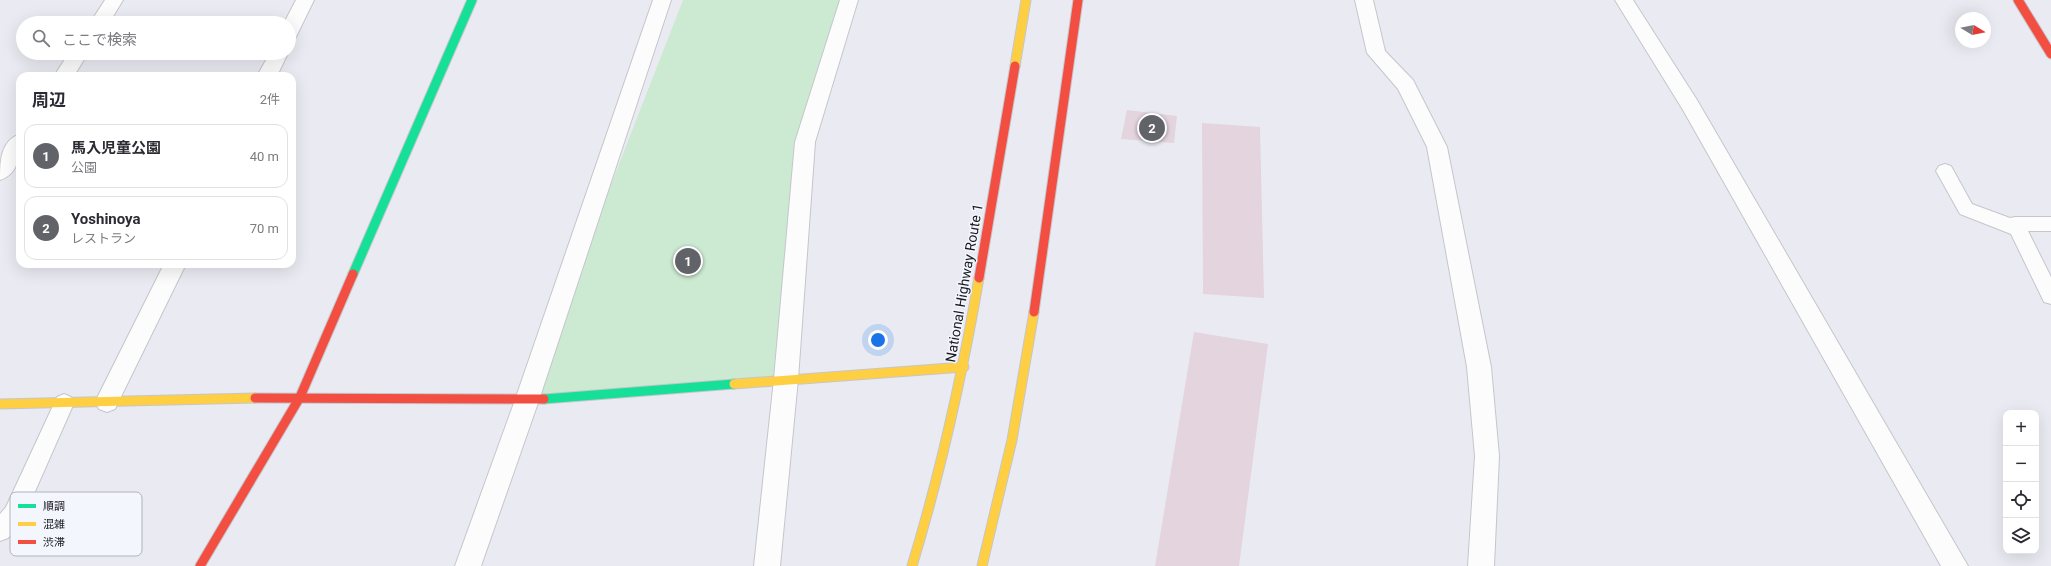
<!DOCTYPE html>
<html lang="ja">
<meta charset="utf-8">
<style>
body{margin:0;font-family:Roboto,"Noto Sans JP",sans-serif;background:#f7f7f7;color:#2b2b33}
.controls{position:absolute;right:12px;bottom:12px;display:grid;overflow:hidden;border-radius:8px;box-shadow:0 4px 16px #0002}
.controls button{width:36px;height:36px;display:grid;place-items:center;padding:0;border:0;border-bottom:1px solid #e1e1e2;background:#fff;color:#2b2b33;font:20px sans-serif}
.compass{position:absolute;left:1955px;top:12px;width:36px;height:36px;border-radius:50%;background:#fff;box-shadow:0 4px 16px #0002;rotate:100deg}
.you{position:absolute;left:878px;top:340px;width:14px;height:14px;margin:-10px;border:3px solid #fff;border-radius:50%;background:#1a73e8;box-shadow:0 0 0 6px #1a73e833}
.badge{display:grid;place-items:center;width:26px;height:26px;border-radius:50%;background:#626368;color:#fff;font-size:13px;font-weight:700}
.pin{position:absolute;translate:-50% -50%;border:2px solid #fff;box-shadow:0 1px 4px #0006}
.list{margin:0;padding:0;list-style:none}
h2{display:flex;justify-content:space-between;align-items:center;height:52px;margin:0;padding:0 16px;font-size:17px}
h2 small{font-size:13px;font-weight:400;color:#7c7c81}
.list li{display:grid;grid-template-columns:26px 1fr auto;gap:12px;align-items:center;box-sizing:border-box;height:64px;margin:0 8px 8px;padding:0 8px;border:1px solid #e1e1e2;border-radius:12px}
.list b{display:block;font-size:15px;white-space:nowrap}
.list p{margin:0;font-size:13px;white-space:nowrap;color:#7c7c81}
.list em{font-size:13px;font-style:normal;color:#7c7c81}
.icon{flex:none;width:22px;height:22px;fill:none;stroke:currentColor;stroke-width:2;stroke-linecap:round;stroke-linejoin:round}
.map{position:relative;flex:none;width:2051px;height:566px;overflow:hidden}
.search{position:absolute;background:#fff;box-shadow:0 4px 16px #0002;left:16px;top:16px;width:280px;height:44px;display:flex;align-items:center;gap:10px;box-sizing:border-box;padding:0 14px;border-radius:22px;color:#7c7c81;font-size:15px}
.panel{position:absolute;background:#fff;box-shadow:0 4px 16px #0002;left:16px;top:72px;width:280px;height:196px;border-radius:12px}
.map>svg:first-child{display:block}
.green{fill:#ccead2}
.building{fill:#e3d4dd}
.lines{fill:none;stroke-linecap:round;stroke-linejoin:round}
.lane-casing{stroke:#c5c6cb;stroke-width:2}
.street-casing{stroke:#c5c6cb;stroke-width:2}
.fast-casing{stroke:#c5c6cb;stroke-width:11}
.slow-casing{stroke:#c5c6cb;stroke-width:11}
.jam-casing{stroke:#c5c6cb;stroke-width:11}
.lane{fill:#fcfcfd;fill-rule:evenodd}
.street{fill:#fcfcfd;fill-rule:evenodd}
.fast{stroke:#16e098;stroke-width:9}
.slow{stroke:#ffcf43;stroke-width:9}
.jam{stroke:#f24e42;stroke-width:9}
.labels{text-anchor:middle;stroke-width:3;stroke-linejoin:round;paint-order:stroke}
.street-label{font-size:14px;fill:#191a1e;stroke:#f4f6fd}
.key{fill:#f4f6fd;stroke:#b2b4ba;stroke-width:1}
.key-label{font-size:11px;fill:#191a1e}
</style>
<div class="map">
<svg width="2051" height="566" viewBox="0 0 2051 566">
<rect width="100%" height="100%" fill="#eaebf2"/>
<polygon class="green" points="683,0 845,0 805,142 786,379 527,400"/>
<g class="building">
<polygon points="1127,110 1177,116 1174,143 1121,139"/>
<polygon points="1202,123 1260,127 1264,298 1203,294"/>
<polygon points="1194,332 1268,344 1239,566 1155,566"/>
</g>
<g class="lines">
<defs>
<g id="lane">
<polygon points="1945,164 1951,166 1972,204 2010,218 2015,217 2051,217 2051,231 2028,231 2051,277 2051,304 2044,302 2011,234 1960,214 1936,171 1939,166"/>
<polygon points="64,394 71,397 74,403 22,521 8,538 0,541 0,514 6,507 57,397"/>
</g>
<g id="street">
<polygon points="105,0 123,0 109,23 90,23"/>
<polygon points="296,0 314,0 296,37 289,39 289,23 284,23"/>
<polygon points="653,0 671,0 539,400 481,566 455,566 515,400"/>
<polygon points="840,0 858,0 815,142 798,379 780,566 754,566 774,379 795,142"/>
<polygon points="1355,0 1373,0 1385,51 1413,80 1447,147 1491,367 1499,456 1494,566 1468,566 1475,456 1467,367 1427,147 1398,89 1367,53"/>
<polygon points="1615,0 1633,0 1697,100 1968,566 1941,566 1683,110"/>
<polygon points="69,53 88,53 74,76 54,76"/>
<polygon points="270,53 288,53 277,76 257,76"/>
<path d="M20,134c0,18 0,40 -20,46 0,-18 0,-39 20,-46z"/>
<polygon points="164,264 186,264 115,409 107,412 99,409 95,402"/>
</g>
<g id="fast">
<polyline points="353,274 472,0"/>
<polyline points="544,399 734,384"/>
</g>
<g id="slow">
<polyline points="1015,66 1026,0"/>
<polyline points="734,384 964,367"/>
<polyline points="0,404 255,398"/>
<path d="M912,566c29,-95 50,-190 67,-288"/>
<polyline points="982,566 1012,440 1034,312"/>
</g>
<g id="jam">
<polyline points="2018,0 2051,54"/>
<polyline points="979,278 1015,66"/>
<polyline points="1034,312 1078,0"/>
<polyline points="255,398 544,399"/>
<polyline points="200,566 300,397 353,274"/>
</g>
</defs>
<use href="#lane" class="lane-casing"/>
<use href="#street" class="street-casing"/>
<use href="#fast" class="fast-casing"/>
<use href="#slow" class="slow-casing"/>
<use href="#jam" class="jam-casing"/>
<use href="#lane" class="lane"/>
<use href="#street" class="street"/>
<use href="#fast" class="fast"/>
<use href="#slow" class="slow"/>
<use href="#jam" class="jam"/>
</g>
<g class="labels">
<g class="street-label">
<text transform="translate(964 283) rotate(-80)" y="5">National Highway Route 1</text>
</g>
</g>
<rect x="10" y="492" width="132" height="64" rx="6" class="key"/>
<rect x="18" y="504" width="18" height="4" fill="#16e098"/>
<rect x="18" y="522" width="18" height="4" fill="#ffcf43"/>
<rect x="18" y="540" width="18" height="4" fill="#f24e42"/>
<g class="key-label">
<text x="43" y="510">順調</text>
<text x="43" y="528">混雑</text>
<text x="43" y="546">渋滞</text>
</g>
</svg>
<div class="controls">
<button>+</button>
<button>−</button>
<button><svg class="icon" aria-label="locate" viewBox="0 0 24 24"><circle cx="12" cy="12" r="6"/><path d="M12 2v4M12 18v4M2 12h4M18 12h4"/></svg></button>
<button><svg class="icon" aria-label="layers" viewBox="0 0 24 24"><path d="M12 4l9 5-9 5-9-5zM3 14l9 5 9-5"/></svg></button>
</div>
<svg class="compass" viewBox="-18 -18 36 36"><path d="M0-13l5 13h-10z" fill="#e53935"/><path d="M0 13l5-13h-10z" fill="#7c7c81"/></svg>
<div class="you"></div>
<div class="pin badge" style="left:688px;top:261px">1</div>
<div class="pin badge" style="left:1152px;top:128px">2</div>
<div class="search"><svg class="icon" aria-label="search" viewBox="0 0 24 24"><circle cx="10" cy="10" r="6"/><path d="M15 15l6 6"/></svg>ここで検索</div>
<section class="panel">
<h2>周辺<small>2件</small></h2>
<ul class="list">
<li><span class="badge">1</span><div><b>馬入児童公園</b><p>公園</p></div><em>40 m</em></li>
<li><span class="badge">2</span><div><b>Yoshinoya</b><p>レストラン</p></div><em>70 m</em></li>
</ul>
</section>
</div>
